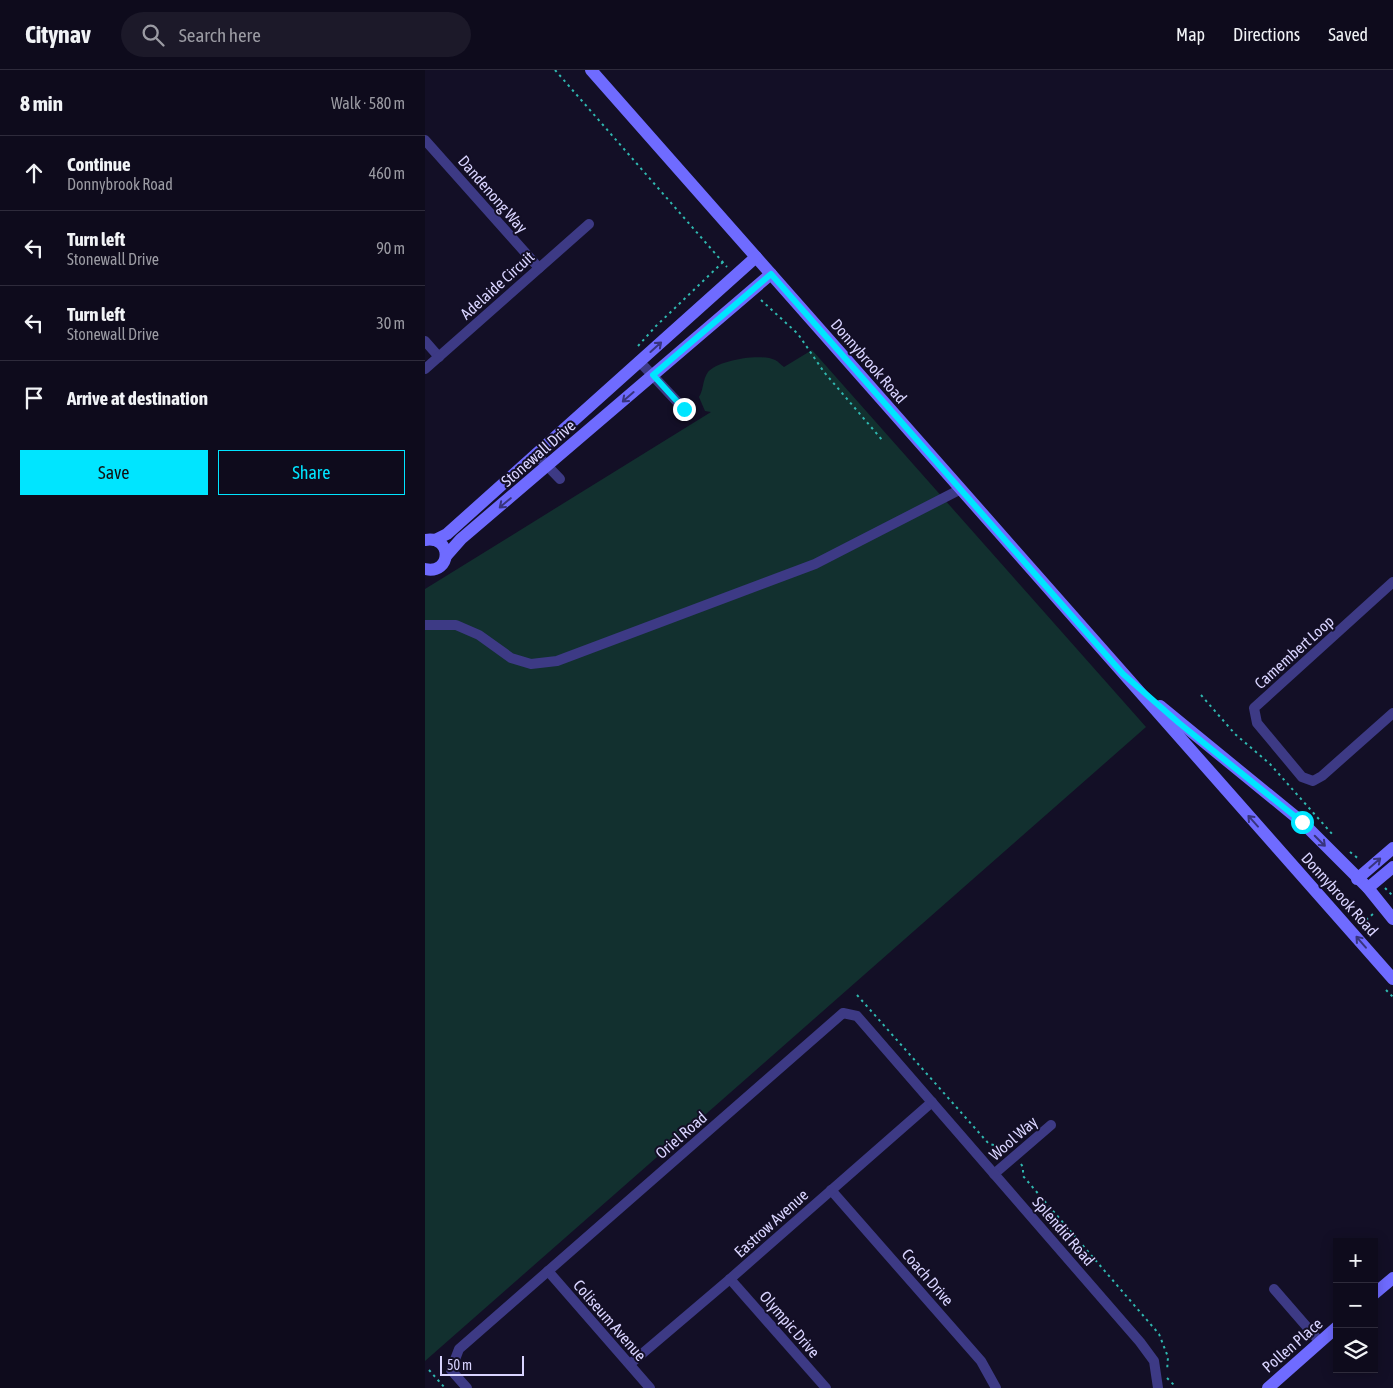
<!DOCTYPE html>
<meta charset="utf-8">
<style>
body{margin:0;font-family:"Asap Condensed",sans-serif;background:#1c1929;color:#f1f3f6}
.controls{position:absolute;right:15px;bottom:15px;display:grid;overflow:hidden;border-radius:0px;box-shadow:0 2px 12px #0003}
.controls button{width:45px;height:45px;display:grid;place-items:center;padding:0;border:0;border-bottom:1px solid #2e2b3b;background:#0e0b1c;color:#f1f3f6;font:25px sans-serif}
.scale{position:absolute;left:15px;bottom:12px;width:84px;box-sizing:border-box;padding-left:5px;border:2px solid #d9d4ff;border-top:0;font-size:14px;line-height:18px;white-space:nowrap;color:#d9d4ff;-webkit-text-stroke:4px #130f26;paint-order:stroke}
.stop{position:absolute;width:15px;height:15px;margin:-11px;border:4px solid #00e5ff;border-radius:50%;background:#fff}
.stop.end{background:#00e5ff;border-color:#fff;box-shadow:0 1px 5px #0008}
.list{margin:0;padding:0;list-style:none}
h2{display:flex;justify-content:space-between;align-items:center;height:65px;margin:0;padding:0 20px;font-size:21px}
h2 small{font-size:16px;font-weight:400;color:#9b9ba3}
.list li{display:grid;grid-template-columns:32px 1fr auto;gap:15px;align-items:center;box-sizing:border-box;height:75px;padding:0 20px;border-top:1px solid #2e2b3b}
.list b{display:block;font-size:19px;white-space:nowrap}
.list p{margin:0;font-size:16px;white-space:nowrap;color:#9b9ba3}
.list em{font-size:16px;font-style:normal;color:#9b9ba3}
.actions{display:flex;gap:10px;padding:15px 20px}
.actions a{flex:1;padding:11px 0;border:1px solid #00e5ff;border-radius:0px;text-align:center;font-size:18px;color:#00e5ff}
.actions .main{background:#00e5ff;color:#111}
.icon{flex:none;width:28px;height:28px;fill:none;stroke:currentColor;stroke-width:2;stroke-linecap:round;stroke-linejoin:round}
.map{position:relative;flex:none;width:968px;height:1318px;overflow:hidden}
header{display:flex;align-items:center;gap:30px;box-sizing:border-box;height:70px;padding:0 25px;background:#0e0b1c;border-bottom:1px solid #2e2b3b}
header strong{font-size:24px}
nav{display:flex;gap:28px;margin-inline-start:auto;font-size:18px}
.search{width:350px;height:45px;background:#1c1929;display:flex;align-items:center;gap:12px;box-sizing:border-box;padding:0 18px;border-radius:28px;color:#9b9ba3;font-size:19px}
main{display:flex}
aside{flex:1;background:#0e0b1c}
.map>svg:first-child{display:block}
.green{fill:#12302f}
.lines{fill:none;stroke-linecap:round;stroke-linejoin:round}
.path{stroke:#2fb8b0;stroke-width:2;stroke-dasharray:2.5 4;stroke-linecap:butt}
.street{stroke:#3d3a85;stroke-width:10}
.secondary{stroke:#6f6bff;stroke-width:12}
.oneway{stroke:#38347d}
.route{stroke:#00e5ff;stroke-width:6}
.labels{text-anchor:middle;stroke-width:4;stroke-linejoin:round;paint-order:stroke}
.street-label{font-size:16px;fill:#d9d4ff;stroke:#130f26}
</style>
<header>
<strong>Citynav</strong>
<div class="search"><svg class="icon" aria-label="search" viewBox="0 0 24 24"><circle cx="10" cy="10" r="6"/><path d="M15 15l6 6"/></svg>Search here</div>
<nav><a>Map</a><a>Directions</a><a>Saved</a></nav>
</header>
<main>
<aside>
<h2>8 min<small>Walk · 580 m</small></h2>
<ul class="list">
<li><svg class="icon" aria-label="ahead" viewBox="0 0 24 24"><path d="M12 20V5M6 11l6-6 6 6"/></svg><div><b>Continue</b><p>Donnybrook Road</p></div><em>460 m</em></li>
<li><svg class="icon" aria-label="left" viewBox="0 0 24 24"><path d="M17 20v-9H6M10 6l-5 5 5 5"/></svg><div><b>Turn left</b><p>Stonewall Drive</p></div><em>90 m</em></li>
<li><svg class="icon" aria-label="left" viewBox="0 0 24 24"><path d="M17 20v-9H6M10 6l-5 5 5 5"/></svg><div><b>Turn left</b><p>Stonewall Drive</p></div><em>30 m</em></li>
<li><svg class="icon" aria-label="arrive" viewBox="0 0 24 24"><path d="M6 21V4h12l-3 4 3 4H6"/></svg><div><b>Arrive at destination</b></div></li>
</ul>
<div class="actions"><a class="main">Save</a><a>Share</a></div>
</aside>
<div class="map">
<svg width="968" height="1318" viewBox="0 0 968 1318">
<rect width="100%" height="100%" fill="#130f26"/>
<path class="green" d="M387,280l334,377 -721,634v-772l286,-177 -6,-1 -6,-14c5,-8 3,-16 9,-25 10,-12 53,-19 67,-12 3,1 6,5 9,7z"/>
<g class="lines">
<g class="path">
<polyline points="130,0 302,197"/>
<polyline points="336,230 373,264 399,302 458,371"/>
<polyline points="213,276 231,256 298,192"/>
<polyline points="776,625 810,664 845,694 908,765"/>
<polyline points="925,782 935,790"/>
<polyline points="960,818 968,826"/>
<polyline points="936,854 948,844"/>
<polyline points="961,920 968,927"/>
<polyline points="432,925 564,1074 584,1078"/>
<polyline points="596,1094 598,1097 598,1106 734,1264 743,1287 742,1301"/>
<polyline points="4,1300 20,1318"/>
<polyline points="742,1308 749,1315 749,1318"/>
</g>
<g class="street">
<polyline points="0,70 114,198"/>
<polyline points="0,271 14,287"/>
<polyline points="214,291 259,339"/>
<polyline points="0,299 164,154"/>
<polyline points="111,384 135,409"/>
<polyline points="968,512 829,638 832,653 877,707 888,711 897,706 968,643"/>
<polyline points="0,555 31,555 54,565 86,588 106,594 132,591 390,494 536,419"/>
<polyline points="569,1104 626,1055"/>
<polyline points="406,1120 556,1291 571,1318"/>
<polyline points="123,1201 225,1318"/>
<polyline points="305,1209 401,1318"/>
<polyline points="849,1219 895,1272"/>
<polyline points="205,1294 305,1209 507,1032"/>
<polyline points="42,1318 26,1300 34,1279 418,943 432,946 715,1272 729,1291 733,1318"/>
</g>
<g class="secondary">
<polyline points="166,0 968,909"/>
<path d="M0,470c28,-5 27,35 0,29"/>
<polyline points="10,470 22,464 331,187"/>
<polyline points="21,486 36,469 346,204"/>
<polyline points="735,636 877,752 943,818 968,849"/>
<polyline points="932,809 968,778"/>
<polyline points="943,818 968,797"/>
<polyline points="949,1224 968,1208"/>
<polyline points="843,1318 912,1257"/>
</g>
</g>
<defs><path id="oneway-shaft" d="M-6 0H5M1.5-3L5.5 0L1.5 3" fill="none" stroke-width="1.6" stroke-linecap="round" stroke-linejoin="round" transform="scale(1.25)"/></defs>
<g class="oneway">
<use href="#oneway-shaft" transform="translate(231 277) rotate(-42)"/>
<use href="#oneway-shaft" transform="translate(203 327) rotate(139)"/>
<use href="#oneway-shaft" transform="translate(80 433) rotate(140)"/>
<use href="#oneway-shaft" transform="translate(828 751) rotate(-132)"/>
<use href="#oneway-shaft" transform="translate(895 771) rotate(45)"/>
<use href="#oneway-shaft" transform="translate(950 793) rotate(-41)"/>
<use href="#oneway-shaft" transform="translate(936 872) rotate(-131)"/>
</g>
<g class="lines">
<polyline class="route" points="259,339 228,305 346,204 698,604 754,653 877,752"/>
</g>
<g class="labels">
<g class="street-label">
<text transform="translate(68 124) rotate(49)" y="6">Dandenong Way</text>
<text transform="translate(72 215) rotate(-42)" y="6">Adelaide Circuit</text>
<text transform="translate(444 291) rotate(49)" y="6">Donnybrook Road</text>
<text transform="translate(113 383) rotate(-41)" y="6">Stonewall Drive</text>
<text transform="translate(869 582) rotate(-42)" y="6">Camembert Loop</text>
<text transform="translate(915 824) rotate(48)" y="6">Donnybrook Road</text>
<text transform="translate(256 1065) rotate(-41)" y="6">Oriel Road</text>
<text transform="translate(588 1068) rotate(-41)" y="6">Wool Way</text>
<text transform="translate(346 1153) rotate(-42)" y="6">Eastrow Avenue</text>
<text transform="translate(639 1161) rotate(49)" y="6">Splendid Road</text>
<text transform="translate(503 1207) rotate(49)" y="6">Coach Drive</text>
<text transform="translate(185 1250) rotate(49)" y="6">Coliseum Avenue</text>
<text transform="translate(365 1254) rotate(49)" y="6">Olympic Drive</text>
<text transform="translate(867 1275) rotate(-41)" y="6">Pollen Place</text>
</g>
</g>
</svg>
<div class="controls">
<button>+</button>
<button>−</button>
<button><svg class="icon" aria-label="layers" viewBox="0 0 24 24"><path d="M12 4l9 5-9 5-9-5zM3 14l9 5 9-5"/></svg></button>
</div>
<div class="scale">50 m</div>
<div class="stop" style="left:877px;top:752px"></div>
<div class="stop end" style="left:259px;top:339px"></div>
</div>
</main>
